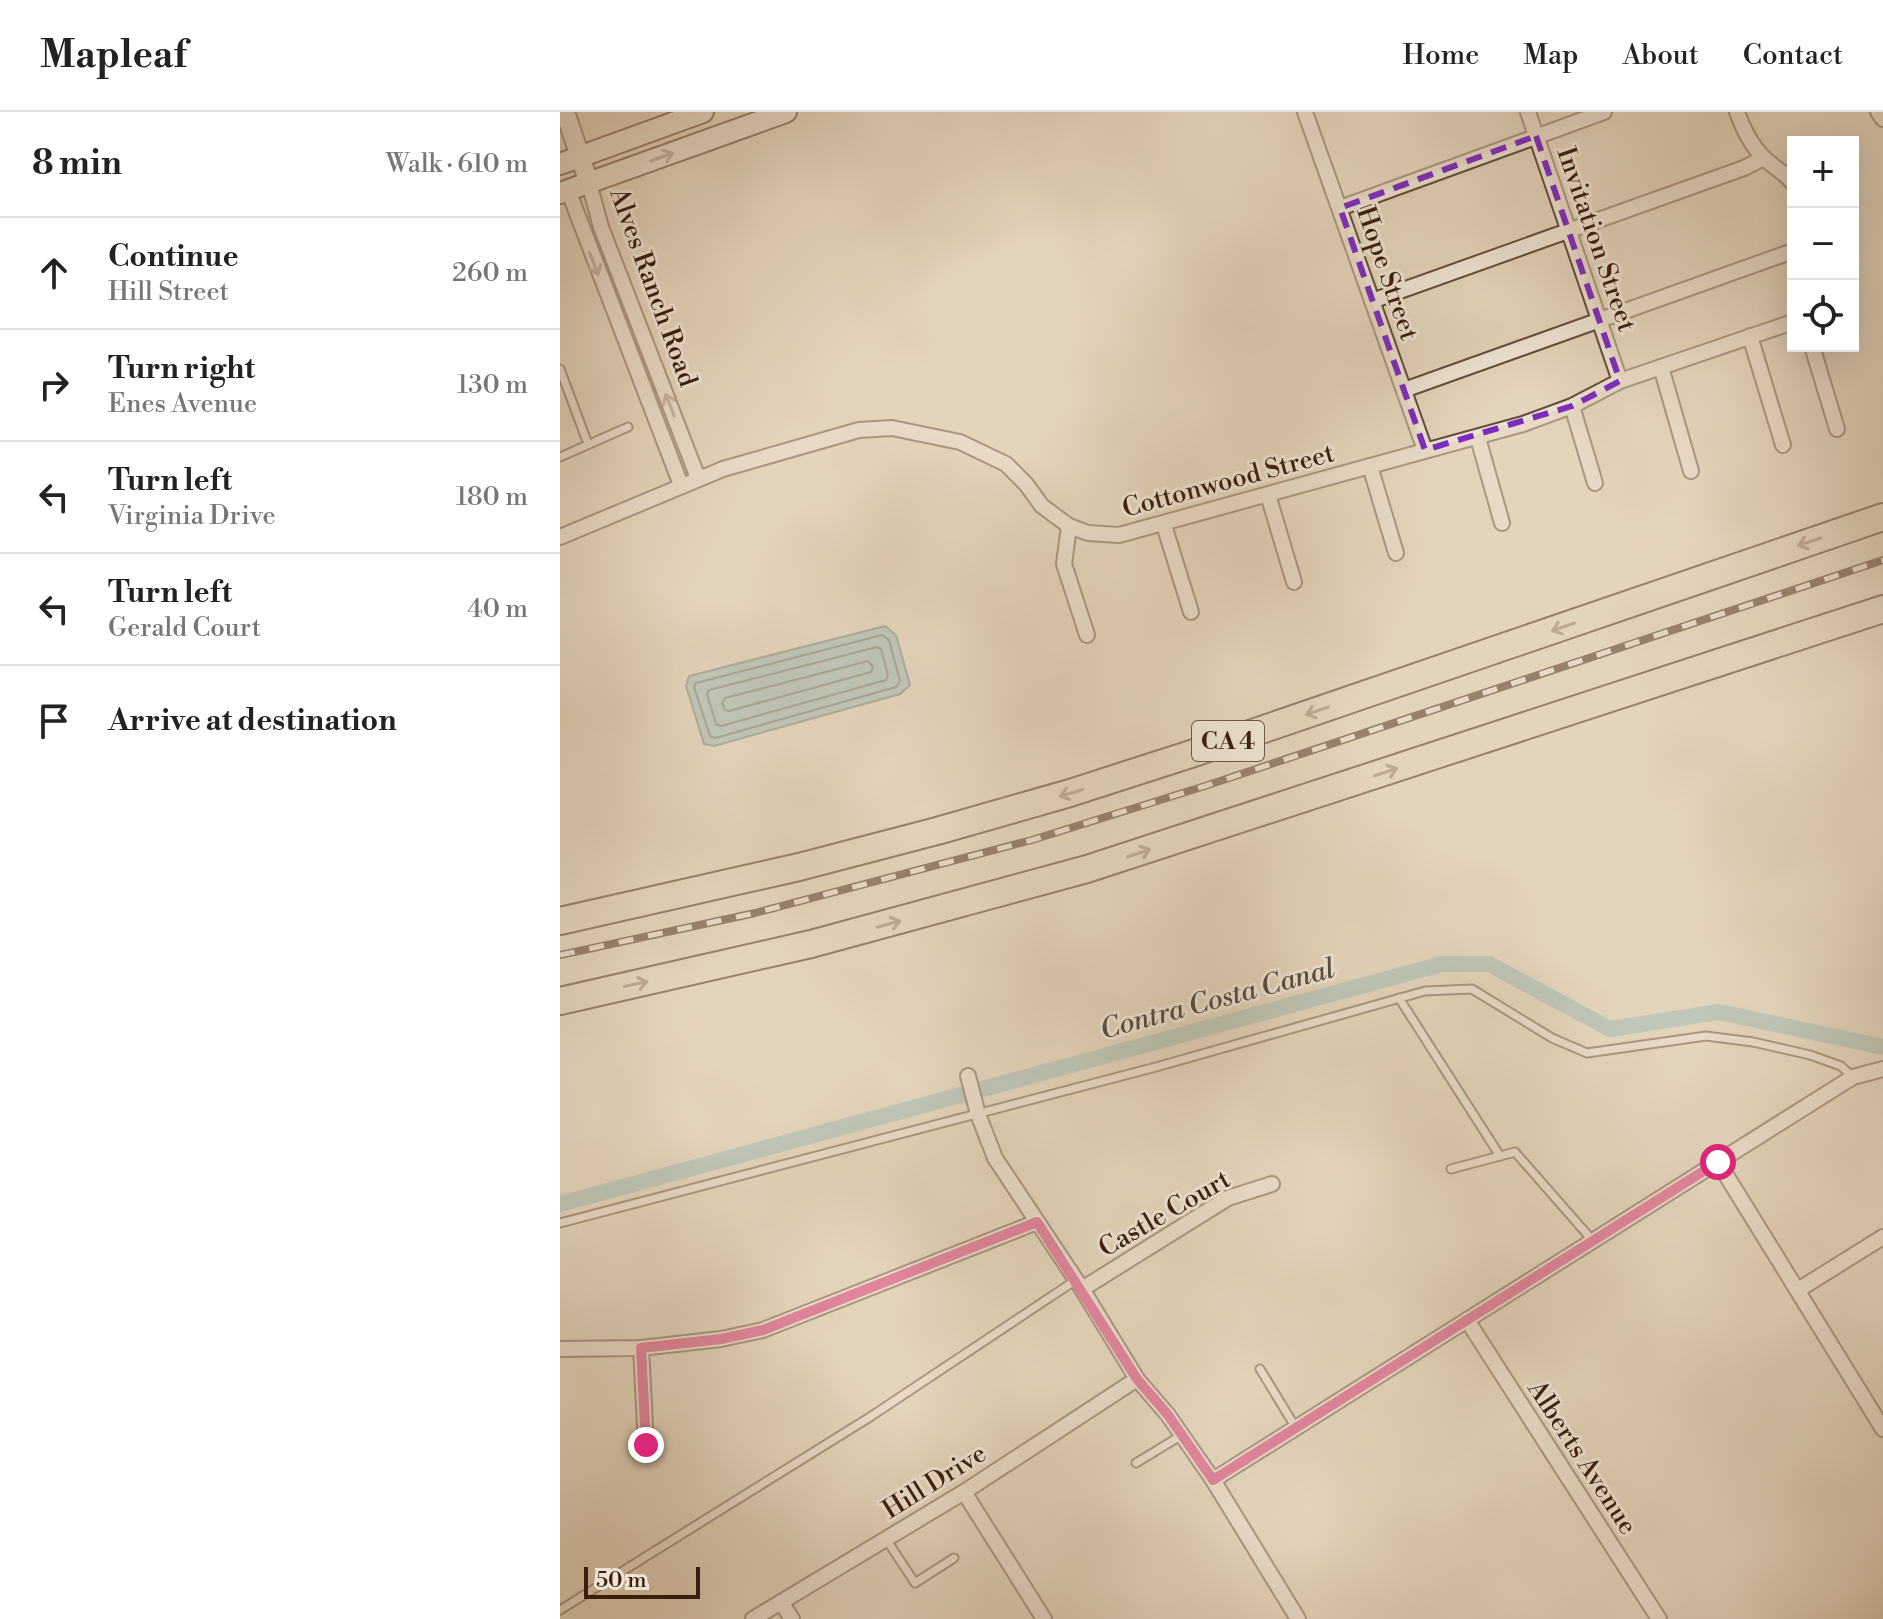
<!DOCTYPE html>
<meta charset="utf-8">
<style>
body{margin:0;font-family:"Libre Bodoni",serif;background:#f6f6f6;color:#222}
.controls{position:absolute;right:24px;top:24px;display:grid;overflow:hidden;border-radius:0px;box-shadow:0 8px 32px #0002}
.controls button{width:72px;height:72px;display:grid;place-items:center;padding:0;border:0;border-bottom:2px solid #e0e0e0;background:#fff;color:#222;font:40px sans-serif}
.scale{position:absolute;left:24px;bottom:20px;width:116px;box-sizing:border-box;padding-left:8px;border:4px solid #3a1e0f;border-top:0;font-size:22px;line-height:28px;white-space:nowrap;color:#3a1e0f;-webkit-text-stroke:6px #ede3d3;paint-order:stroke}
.stop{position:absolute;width:24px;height:24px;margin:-18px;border:6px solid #db2777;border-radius:50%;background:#fff}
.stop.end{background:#db2777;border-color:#fff;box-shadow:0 2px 8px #0008}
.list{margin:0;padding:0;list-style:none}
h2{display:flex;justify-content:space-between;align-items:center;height:104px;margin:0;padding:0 32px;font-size:34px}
h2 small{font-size:26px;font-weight:400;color:#767676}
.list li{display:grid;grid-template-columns:52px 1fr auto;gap:24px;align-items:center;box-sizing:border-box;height:112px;padding:0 32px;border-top:2px solid #e0e0e0}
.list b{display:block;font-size:30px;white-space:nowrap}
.list p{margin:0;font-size:26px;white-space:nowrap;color:#767676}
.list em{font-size:26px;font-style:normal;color:#767676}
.icon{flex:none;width:44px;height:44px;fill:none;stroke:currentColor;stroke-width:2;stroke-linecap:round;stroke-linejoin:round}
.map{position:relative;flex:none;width:1323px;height:1507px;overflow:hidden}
header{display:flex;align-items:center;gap:48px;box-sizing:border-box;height:112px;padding:0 40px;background:#fff;border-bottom:2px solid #e0e0e0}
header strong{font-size:38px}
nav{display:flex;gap:44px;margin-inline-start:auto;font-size:28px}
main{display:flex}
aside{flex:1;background:#fff}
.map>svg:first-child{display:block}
.water{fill:#95b8b4;stroke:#717a72;stroke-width:2}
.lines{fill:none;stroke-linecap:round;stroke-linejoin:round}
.shore{stroke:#686b62;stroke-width:2}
.canal{stroke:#95b8b4;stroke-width:16}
.service-casing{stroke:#644c3a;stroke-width:11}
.minor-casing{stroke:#644c3a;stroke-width:18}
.tertiary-casing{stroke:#644c3a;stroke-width:22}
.secondary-casing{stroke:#3a1e0f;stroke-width:24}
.motorway-casing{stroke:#3a1e0f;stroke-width:30}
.service{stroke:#ede3d3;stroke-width:7}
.minor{stroke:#ede3d3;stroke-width:14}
.tertiary{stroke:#ede3d3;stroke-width:18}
.secondary{stroke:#ede3d3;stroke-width:20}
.motorway{stroke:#e3d4bc;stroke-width:26}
.rail-casing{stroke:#3a1e0f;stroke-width:8}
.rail{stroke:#ede3d3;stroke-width:5;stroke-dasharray:15;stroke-linecap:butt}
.oneway{stroke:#9c8a7b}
.oneway2{stroke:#8e7966}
.route{stroke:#db2777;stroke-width:10}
.marked{fill:none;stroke:#7b2cbf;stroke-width:6;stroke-dasharray:16 10;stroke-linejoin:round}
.labels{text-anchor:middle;stroke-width:6;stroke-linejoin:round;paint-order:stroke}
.shield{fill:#ede3d3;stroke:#70594a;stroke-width:2}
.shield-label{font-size:24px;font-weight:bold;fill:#3a1e0f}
.street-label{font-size:26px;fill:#3a1e0f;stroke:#ede3d3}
.water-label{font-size:28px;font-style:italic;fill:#554c41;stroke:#ede3d3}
</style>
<header>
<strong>Mapleaf</strong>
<nav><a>Home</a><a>Map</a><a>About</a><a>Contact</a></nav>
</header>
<main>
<aside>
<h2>8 min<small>Walk · 610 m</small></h2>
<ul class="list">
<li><svg class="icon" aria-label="ahead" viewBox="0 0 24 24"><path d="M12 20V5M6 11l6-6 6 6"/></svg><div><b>Continue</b><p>Hill Street</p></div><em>260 m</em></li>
<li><svg class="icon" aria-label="right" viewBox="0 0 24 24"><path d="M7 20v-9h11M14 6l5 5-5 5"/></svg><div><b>Turn right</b><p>Enes Avenue</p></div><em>130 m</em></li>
<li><svg class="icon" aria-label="left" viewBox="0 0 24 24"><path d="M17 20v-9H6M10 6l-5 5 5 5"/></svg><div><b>Turn left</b><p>Virginia Drive</p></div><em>180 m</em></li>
<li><svg class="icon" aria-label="left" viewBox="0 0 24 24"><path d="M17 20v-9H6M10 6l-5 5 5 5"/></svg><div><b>Turn left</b><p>Gerald Court</p></div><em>40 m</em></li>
<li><svg class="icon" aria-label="arrive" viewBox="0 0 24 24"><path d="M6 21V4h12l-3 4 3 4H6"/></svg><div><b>Arrive at destination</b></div></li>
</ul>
</aside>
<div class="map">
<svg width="1323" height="1507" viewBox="0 0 1323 1507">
<rect width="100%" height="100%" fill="#e3d4bc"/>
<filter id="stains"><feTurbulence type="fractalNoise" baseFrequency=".0025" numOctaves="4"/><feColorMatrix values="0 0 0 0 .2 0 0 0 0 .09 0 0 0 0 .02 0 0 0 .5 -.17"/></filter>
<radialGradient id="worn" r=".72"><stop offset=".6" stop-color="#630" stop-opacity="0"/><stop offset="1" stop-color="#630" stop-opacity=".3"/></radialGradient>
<polygon class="water" points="325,514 336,523 350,573 340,582 154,634 144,632 126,574 129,564"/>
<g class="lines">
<g class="shore">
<polygon points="322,523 329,528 340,569 336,575 155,626 150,624 134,575 136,571"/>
<polygon points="317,535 321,537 328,563 326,568 161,614 156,612 147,582 149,578"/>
<polygon points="308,549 313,555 311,560 169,599 165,598 162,591 165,586"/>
</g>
<polyline class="canal" points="0,1092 882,852 929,852 1050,917 1159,900 1323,935"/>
<defs>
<g id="service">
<polyline points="0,257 28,332"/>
<polyline points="0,345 68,315"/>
<polyline points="839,886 940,1044"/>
<polyline points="891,1057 955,1040 1033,1129"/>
<polyline points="0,1111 596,955 865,879 912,877 992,926 1027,941 1146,924 1193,930 1250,943 1281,954 1293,965"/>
<polyline points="700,1257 736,1316"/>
<polyline points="576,1351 622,1323"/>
<polyline points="326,1427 355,1471 394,1446"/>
<polyline points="0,1498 310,1305 516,1168"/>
</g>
<g id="minor">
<polyline points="745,0 865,338"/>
<polyline points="968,0 1060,269"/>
<path d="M1177,0c6,17 13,32 26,45 10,10 21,15 30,26"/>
<polyline points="1318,0 1323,7"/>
<polyline points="29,71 41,115 138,366"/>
<polyline points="8,78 121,373"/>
<polyline points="780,96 1044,0"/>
<polyline points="812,189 1184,56 1204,46"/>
<polyline points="1190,224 1223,333"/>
<polyline points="1252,234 1277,317"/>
<polyline points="1101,255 1131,359"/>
<polyline points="844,278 1233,139"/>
<polyline points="1012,294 1035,371"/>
<polyline points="918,326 942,411"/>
<polyline points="810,354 836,441"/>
<polyline points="708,383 734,470"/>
<polyline points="604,413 631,500"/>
<polyline points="509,414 504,452 527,523"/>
<polyline points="0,425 163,357 299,318 332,316 400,330 446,352 466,372 482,394 509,414 528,421 559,423 963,312 1012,294 1060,269 1233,210"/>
<polyline points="408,964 418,1002 435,1046 522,1177 577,1267 608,1303 653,1368 738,1507"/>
<polyline points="1158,1050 1323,1317"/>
<polyline points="522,1177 668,1086 712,1072"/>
<polyline points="1238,1178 1323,1125"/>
<polyline points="907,1208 1099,1507"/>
<polyline points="81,1236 86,1333"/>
<polyline points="0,1237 81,1236 161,1227 203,1218 477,1110"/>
<polyline points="653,1368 1293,965 1323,957"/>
<polyline points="404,1380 484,1507"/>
<polyline points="221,1490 232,1507"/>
<polyline points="193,1507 404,1380 577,1267"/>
</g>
<polyline id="tertiary" points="5,0 29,71"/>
<g id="secondary">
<polyline points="0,52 143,0"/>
<polyline points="0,81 226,0"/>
</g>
<g id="motorway">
<polyline points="0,809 239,755 377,719 510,681 631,642 1323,405"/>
<polyline points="0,889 251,832 527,757 1323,497"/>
</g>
</defs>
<use href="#service" class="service-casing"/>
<use href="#minor" class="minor-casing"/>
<use href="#tertiary" class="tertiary-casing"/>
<use href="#secondary" class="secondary-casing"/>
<use href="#motorway" class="motorway-casing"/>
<use href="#service" class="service"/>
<use href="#minor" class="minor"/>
<use href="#tertiary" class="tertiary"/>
<use href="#secondary" class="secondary"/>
<use href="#motorway" class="motorway"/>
<defs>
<polyline id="rail" points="0,843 195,801 472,728 645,674 1323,448"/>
</defs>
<use href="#rail" class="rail-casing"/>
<use href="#rail" class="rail"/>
</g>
<defs><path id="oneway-shaft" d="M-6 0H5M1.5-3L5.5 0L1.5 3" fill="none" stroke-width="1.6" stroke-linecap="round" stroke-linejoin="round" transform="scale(2)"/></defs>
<g class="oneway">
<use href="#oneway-shaft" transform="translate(102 45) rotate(-20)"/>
<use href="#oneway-shaft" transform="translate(34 152) rotate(69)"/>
<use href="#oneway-shaft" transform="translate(110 293) rotate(-111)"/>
</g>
<g class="oneway2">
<use href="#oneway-shaft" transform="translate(1249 430) rotate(161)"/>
<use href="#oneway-shaft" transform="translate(1003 515) rotate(161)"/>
<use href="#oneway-shaft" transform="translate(757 599) rotate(161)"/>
<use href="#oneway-shaft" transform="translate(826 660) rotate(-18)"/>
<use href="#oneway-shaft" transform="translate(511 681) rotate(163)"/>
<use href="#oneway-shaft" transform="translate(579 741) rotate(-18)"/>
<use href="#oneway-shaft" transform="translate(329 812) rotate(-15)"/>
<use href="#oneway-shaft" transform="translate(76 872) rotate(-12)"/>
</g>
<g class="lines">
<polyline class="route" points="86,1333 81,1236 161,1227 203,1218 477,1110 577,1267 608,1303 653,1368 1158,1050"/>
</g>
<path d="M0 0H1323V1507H0ZM976,24l84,245 -48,25 -147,44 -85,-242z" fill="#e3d4bc" fill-opacity=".55" fill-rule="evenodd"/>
<path class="marked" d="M976,24l84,245 -48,25 -147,44 -85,-242z"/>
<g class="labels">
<rect class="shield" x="632" y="609" width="72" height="40" rx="6"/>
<g class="shield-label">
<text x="668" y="637">CA 4</text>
</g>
<g class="street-label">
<text transform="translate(1037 127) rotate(71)" y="9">Invitation Street</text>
<text transform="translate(828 161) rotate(71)" y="9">Hope Street</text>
<text transform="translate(94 175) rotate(70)" y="9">Alves Ranch Road</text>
<text transform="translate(668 368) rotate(-15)" y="9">Cottonwood Street</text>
<text transform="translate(604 1101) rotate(-30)" y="9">Castle Court</text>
<text transform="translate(1023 1345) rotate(57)" y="9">Alberts Avenue</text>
<text transform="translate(374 1369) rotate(-32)" y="9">Hill Drive</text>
</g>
<g class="water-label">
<text transform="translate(657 886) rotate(-15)" y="10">Contra Costa Canal</text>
</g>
</g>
<rect width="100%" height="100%" filter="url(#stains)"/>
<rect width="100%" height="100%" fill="url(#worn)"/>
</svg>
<div class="controls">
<button>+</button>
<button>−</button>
<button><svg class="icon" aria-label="locate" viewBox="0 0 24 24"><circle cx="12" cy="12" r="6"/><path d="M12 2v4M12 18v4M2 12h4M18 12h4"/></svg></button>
</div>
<div class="scale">50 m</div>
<div class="stop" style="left:1158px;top:1050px"></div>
<div class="stop end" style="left:86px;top:1333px"></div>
</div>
</main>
